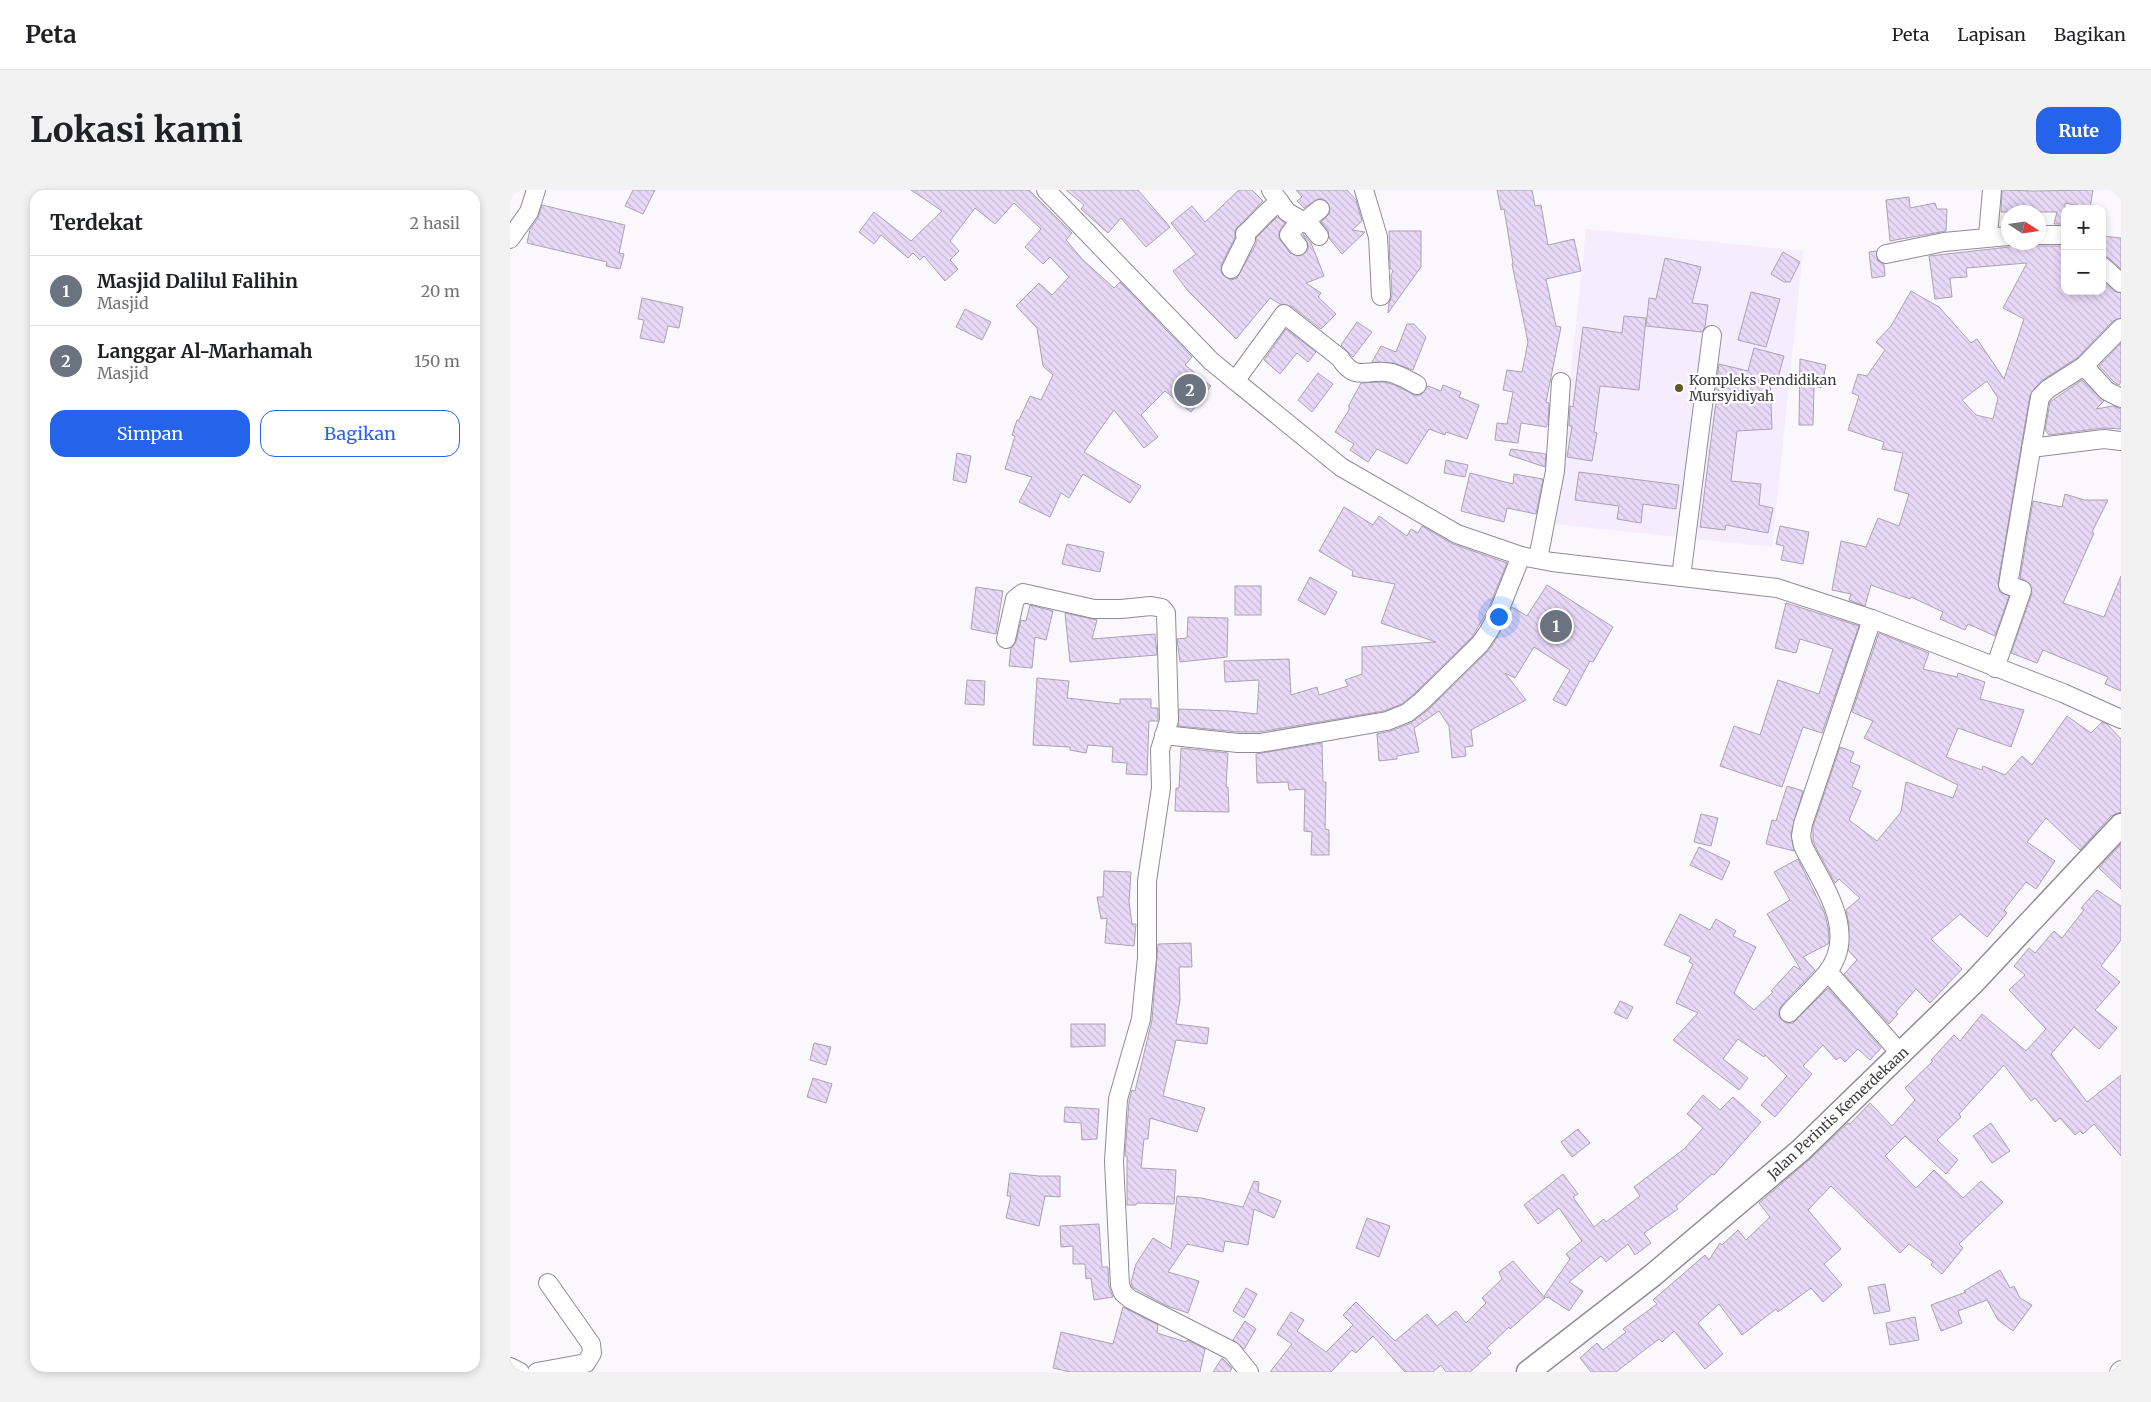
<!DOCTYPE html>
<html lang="id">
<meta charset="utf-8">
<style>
body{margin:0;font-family:Merriweather,serif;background:#f2f2f2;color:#202124}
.controls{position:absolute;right:15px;top:15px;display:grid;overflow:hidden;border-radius:10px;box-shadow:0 2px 8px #0003}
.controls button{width:45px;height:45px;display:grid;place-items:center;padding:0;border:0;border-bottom:1px solid #e0e0e0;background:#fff;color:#202124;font:25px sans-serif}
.compass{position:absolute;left:1491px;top:15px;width:45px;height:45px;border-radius:50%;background:#fff;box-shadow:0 2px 8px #0003;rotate:102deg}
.you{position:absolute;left:988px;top:426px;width:18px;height:18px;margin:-12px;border:4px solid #fff;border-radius:50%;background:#1a73e8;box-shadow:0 0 0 8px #1a73e833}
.badge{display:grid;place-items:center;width:32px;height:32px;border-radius:50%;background:#2563eb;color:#fff;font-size:16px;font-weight:700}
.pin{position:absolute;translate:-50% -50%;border:2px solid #fff;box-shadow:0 1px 5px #0006}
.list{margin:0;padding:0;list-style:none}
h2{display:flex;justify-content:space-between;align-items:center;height:65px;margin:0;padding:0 20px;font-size:21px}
h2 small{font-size:16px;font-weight:400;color:#757577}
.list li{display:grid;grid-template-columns:32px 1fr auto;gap:15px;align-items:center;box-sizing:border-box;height:70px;padding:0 20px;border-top:1px solid #e0e0e0}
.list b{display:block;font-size:19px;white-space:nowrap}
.list p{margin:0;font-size:16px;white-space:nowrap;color:#757577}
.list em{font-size:16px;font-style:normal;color:#757577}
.actions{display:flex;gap:10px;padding:15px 20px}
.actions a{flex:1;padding:11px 0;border:1px solid #2563eb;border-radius:15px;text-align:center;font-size:18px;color:#2563eb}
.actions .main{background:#2563eb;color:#fff}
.map{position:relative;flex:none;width:1611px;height:1182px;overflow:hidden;border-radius:15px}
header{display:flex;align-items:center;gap:30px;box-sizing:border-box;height:70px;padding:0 25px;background:#fff;border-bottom:1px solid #e0e0e0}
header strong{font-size:24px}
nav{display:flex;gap:28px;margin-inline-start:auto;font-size:18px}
.intro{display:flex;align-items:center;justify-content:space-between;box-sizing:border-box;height:120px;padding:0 30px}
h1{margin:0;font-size:35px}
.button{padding:12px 22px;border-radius:15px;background:#2563eb;color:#fff;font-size:18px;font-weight:700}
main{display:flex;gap:30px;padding:0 30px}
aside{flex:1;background:#fff;border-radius:15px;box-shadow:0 2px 8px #0003}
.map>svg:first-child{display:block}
.built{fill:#f5ecfd}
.building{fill:url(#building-back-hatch);stroke:#aaa3b0;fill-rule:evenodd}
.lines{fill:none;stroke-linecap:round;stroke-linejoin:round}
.minor-casing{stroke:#918b98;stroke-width:20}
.major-casing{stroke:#918b98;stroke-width:25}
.minor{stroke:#fff;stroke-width:18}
.major{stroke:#fff;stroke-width:22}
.poi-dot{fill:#635824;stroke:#fff;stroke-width:2}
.labels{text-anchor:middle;stroke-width:4.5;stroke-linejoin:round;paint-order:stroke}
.poi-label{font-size:14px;fill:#3e3b41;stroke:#fff;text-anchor:start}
.street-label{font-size:14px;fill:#3e3b41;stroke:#fff}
</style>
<header>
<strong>Peta</strong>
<nav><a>Peta</a><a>Lapisan</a><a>Bagikan</a></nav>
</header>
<div class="intro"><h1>Lokasi kami</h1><a class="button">Rute</a></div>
<main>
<aside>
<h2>Terdekat<small>2 hasil</small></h2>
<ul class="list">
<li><span class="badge" style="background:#6b7280">1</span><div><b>Masjid Dalilul Falihin</b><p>Masjid</p></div><em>20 m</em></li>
<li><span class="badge" style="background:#6b7280">2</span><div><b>Langgar Al-Marhamah</b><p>Masjid</p></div><em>150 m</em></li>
</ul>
<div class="actions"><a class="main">Simpan</a><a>Bagikan</a></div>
</aside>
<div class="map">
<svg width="1611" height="1182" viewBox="0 0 1611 1182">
<defs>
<pattern id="building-back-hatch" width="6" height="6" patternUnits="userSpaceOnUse" patternTransform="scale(1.25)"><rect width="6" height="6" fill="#e9d9f8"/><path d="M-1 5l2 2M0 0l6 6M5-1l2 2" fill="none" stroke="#c9bbd6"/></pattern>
</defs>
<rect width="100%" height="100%" fill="#faf7fd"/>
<polygon class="built" points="1076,39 1293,61 1262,357 1045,334"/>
<g class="building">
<polygon points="123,0 145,0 133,24 115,16"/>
<polygon points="401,0 519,0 562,43 556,50 573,70 604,98 610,92 682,167 675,175 701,196 681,222 655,201 631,225 648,247 634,258 604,220 574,262 631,296 620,313 573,284 559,308 551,303 540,327 509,312 522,287 495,279 505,246 502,245 507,230 509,230 520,206 531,210 543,185 533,176 527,138 506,116 529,93 542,105 559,87 540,67 533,74 515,57 531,39 504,13 485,34 465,18 440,51 449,61 440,70 448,79 435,91 414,66 410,70 403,63 398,68 371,45 364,54 349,42 364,22 401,51 432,21"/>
<polygon points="556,0 628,0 660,37 636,57 611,28 598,43 571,19 574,15"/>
<polygon points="729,0 742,0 753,11 725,40 725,48 711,75 712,84 721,90 727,88 746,54 746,48 767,27 775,33 769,42 769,48 780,63 790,66 798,60 798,54 793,44 801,53 814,86 796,93 811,103 808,107 826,124 811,139 781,116 770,114 760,108 726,149 678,101 663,81 686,64 661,33 682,16 695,32"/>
<polygon points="786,0 837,0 846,10 852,31 842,40 855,42 832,64 819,48 818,40 811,32 820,23 818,13 813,9 808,9 794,18 787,11 792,7"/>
<polygon points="987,0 1022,0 1025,16 1031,15 1038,55 1064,49 1071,81 1036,89 1046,136 1051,137 1036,212 1039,213 1038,234 1036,237 1011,233 1008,253 985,250 987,233 997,234 1003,202 993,200 997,180 1012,182 1018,152 1002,74 1003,73 994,19 991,20"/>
<polygon points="1492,0 1523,1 1583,0 1580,18 1555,13 1555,34 1544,34 1547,22 1491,22"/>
<polygon points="1399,7 1400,18 1425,13 1427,19 1437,19 1436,41 1380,51 1376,10"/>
<polygon points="32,15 115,35 109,63 114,64 110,79 96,76 97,72 17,53 20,39 28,28"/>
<polygon points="879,41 911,41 911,77 878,123 879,113 882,105 881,85 883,81 880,78"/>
<polygon points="1592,46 1611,48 1611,79 1599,68 1592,66"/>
<path d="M1506,52h15l7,4h27v45h37v-11l12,11 7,2v25l-8,3 -36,37 -36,23 -11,14 -32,188 2,9 9,4 -14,40 -27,-12 -3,6 -25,-11 3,-7 -32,-15 -1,2 -39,-14 -6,21 -16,-6 2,-6 -19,-4 9,-49 25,6 12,-29 21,8 10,-32 -15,-4 9,-37 -21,-4 2,-7 -36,-12 11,-34 -7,-3 6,-19 9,2 18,-26 -9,-8 15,-16 20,-35 28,16 32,36 6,-4 27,40 20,-60 -21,-11 24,-45 -61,5 1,9 -17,1 2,19 -17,2 -6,-43 80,-9zM1477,191l11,17 -5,21 -17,-4 -14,-15z"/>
<polygon points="1366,61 1368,71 1374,74 1375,86 1362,88 1359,62"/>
<polygon points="1273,62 1290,72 1280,92 1274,92 1261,84"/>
<polygon points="1155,68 1191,77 1182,113 1198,115 1195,137 1192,142 1136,136 1139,108 1146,109"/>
<polygon points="1241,102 1270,109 1256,157 1228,150"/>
<polygon points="132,108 173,117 169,138 158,136 154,153 130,148 134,130 128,129"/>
<polygon points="455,119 481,132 472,150 446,137"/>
<polygon points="1114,126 1136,128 1129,200 1090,196 1084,242 1087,243 1082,271 1057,267 1062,236 1059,236 1060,216 1063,217 1073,137 1112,143"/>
<polygon points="847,132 862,142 843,167 831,155"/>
<polygon points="897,134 904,134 916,147 903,180 884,173 862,172 871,156 886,162"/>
<polygon points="776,139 806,162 798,172 787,163 770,184 754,170"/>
<polygon points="1611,153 1611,192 1609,195 1604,192 1589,176"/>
<polygon points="1244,158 1274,166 1267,191 1260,189 1262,239 1227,241 1221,291 1251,294 1249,315 1263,318 1258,343 1216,335 1215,340 1190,337 1205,219 1209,200 1206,200 1209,174 1238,181"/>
<polygon points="1290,169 1316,175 1311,198 1304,196 1303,235 1289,235"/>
<polygon points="808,183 823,194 802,222 788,210"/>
<polygon points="1572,190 1594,211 1586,219 1603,216 1611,219 1611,239 1593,238 1539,245 1535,240 1540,212"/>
<polygon points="873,192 885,195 906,206 912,204 918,196 931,201 933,195 951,202 949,207 969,215 957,249 936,242 935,245 919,239 897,274 867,259 858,272 840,260 844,254 825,242 839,220 839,215 851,193"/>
<polygon points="1001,259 1036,264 1035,277 999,265"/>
<polygon points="447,263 461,266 456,293 443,290"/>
<polygon points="936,270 958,275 955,287 934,283"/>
<polygon points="1069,282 1169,295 1166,319 1133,314 1131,333 1107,329 1109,316 1065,310"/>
<polygon points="960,283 1003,294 1004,284 1033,289 1026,324 997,318 994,332 951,321"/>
<polygon points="1555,304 1574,310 1598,310 1582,342 1584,343 1553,413 1594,427 1611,386 1611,501 1595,494 1598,487 1533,460 1527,473 1501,463 1522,403 1520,394 1510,388 1523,311 1552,317"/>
<polygon points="834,317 863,335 869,326 897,346 901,339 908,343 912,336 943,354 997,373 977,422 962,447 905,503 892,514 874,521 749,542 729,542 668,536 669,519 720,521 747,524 749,490 715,492 714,471 779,469 781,505 807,497 809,505 838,496 835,490 852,484 852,457 926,452 871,433 885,394 842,386 843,381 809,361"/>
<polygon points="1270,336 1299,342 1293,374 1271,370 1274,356 1266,354"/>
<polygon points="557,354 594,362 590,382 552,374"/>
<polygon points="800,387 827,402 815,425 788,410"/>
<polygon points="1037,395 1103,437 1083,472 1080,471 1056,516 1043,510 1060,480 1024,457 1005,488 995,483 1016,510 961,540 963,556 955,557 956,566 942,568 939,536 929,521 904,538 909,562 887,566 887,569 869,571 867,544 881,541 901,533 919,519 979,460 988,446 1002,417 1017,426"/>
<rect x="725" y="396" width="26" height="29"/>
<polygon points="466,397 493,401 486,444 461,439"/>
<polygon points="1276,413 1349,436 1312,543 1293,537 1272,597 1210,576 1224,536 1250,545 1268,490 1309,504 1323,459 1290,449 1286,463 1265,458"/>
<polygon points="520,415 543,421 536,450 525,447 522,478 499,476 501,458 506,452 511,430 516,431"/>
<polygon points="555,423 587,430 582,449 645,444 647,465 560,472"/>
<polygon points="678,427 718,428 717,467 670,472 667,449 677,448"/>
<polygon points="1369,443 1419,463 1413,479 1447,487 1448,483 1475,492 1470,509 1514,520 1501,557 1448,538 1436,567 1472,580 1473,576 1495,585 1512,566 1522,575 1557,526 1581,543 1592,532 1597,534 1611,549 1611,622 1601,626 1570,660 1536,628 1517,652 1545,671 1526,699 1516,692 1494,720 1497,723 1477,747 1450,724 1421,749 1452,779 1420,813 1406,799 1386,822 1388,824 1379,834 1334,784 1347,770 1338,760 1339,735 1336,720 1350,708 1329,689 1325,693 1303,652 1303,637 1330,557 1344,562 1340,572 1350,576 1342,597 1351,601 1339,630 1367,651 1391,622 1396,592 1443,608 1448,595 1354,548 1363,531 1342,522"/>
<polygon points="527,488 559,491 557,508 610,514 610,509 641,509 641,518 648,518 648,531 639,531 637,585 616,584 617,573 602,572 603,557 578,555 576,563 560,560 560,557 523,555"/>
<polygon points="457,490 475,491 474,515 455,514"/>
<polygon points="812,553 813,592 816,592 815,639 819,640 819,665 801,665 802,642 794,641 795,599 779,600 778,592 747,593 746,564"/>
<polygon points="671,558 718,563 716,597 718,597 719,622 665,621 666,598 669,598"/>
<polygon points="1277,596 1293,601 1281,644 1284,661 1256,654 1262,630 1266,631"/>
<polygon points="1191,624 1208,628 1201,656 1184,652"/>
<polygon points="1611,654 1611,699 1589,678"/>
<polygon points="1189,657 1220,672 1212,690 1180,675"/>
<polygon points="1288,669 1314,722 1318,737 1319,751 1318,754 1293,767 1305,780 1271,816 1269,821 1269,827 1276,833 1283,833 1318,798 1371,858 1360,870 1348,859 1335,872 1330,867 1326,870 1313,855 1293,876 1302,884 1265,927 1251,915 1277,886 1255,865 1254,867 1228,849 1213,869 1238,888 1229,900 1163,850 1188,823 1166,813 1183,774 1179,772 1181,767 1154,755 1170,724 1200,740 1206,729 1226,741 1223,746 1246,757 1224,803 1244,820 1263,802 1261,801 1284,776 1291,780 1257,724 1280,710 1264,682"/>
<polygon points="594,681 621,682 619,712 622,734 626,734 624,756 595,753 597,728 591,729 587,707 593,707"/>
<polygon points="1587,700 1611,716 1611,750 1591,776 1610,792 1585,820 1607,838 1589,859 1564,837 1541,864 1577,912 1611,885 1611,966 1584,934 1573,944 1570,941 1565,945 1550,928 1545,932 1525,908 1521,911 1494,875 1449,924 1451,927 1427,950 1448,970 1436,984 1395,946 1375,966 1406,998 1424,980 1453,1008 1471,991 1493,1012 1449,1054 1453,1058 1432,1084 1421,1075 1423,1072 1399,1054 1390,1063 1321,996 1298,1020 1331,1059 1314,1074 1332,1095 1313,1112 1301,1098 1268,1122 1266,1119 1232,1145 1209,1114 1188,1133 1213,1164 1195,1179 1164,1141 1152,1152 1149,1149 1106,1182 1081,1182 1070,1168 1087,1153 1093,1160 1116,1142 1113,1139 1147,1114 1143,1110 1195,1065 1199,1070 1210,1053 1212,1055 1228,1040 1236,1050 1260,1027 1249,1013 1299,970 1338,933 1340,934 1360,913 1382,936 1405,910 1395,898 1423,871 1421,870 1444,845 1450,851 1472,824 1516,861 1536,839 1499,800 1515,785 1504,776 1519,758 1525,763 1544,741 1552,748 1574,720 1571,718"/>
<polygon points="681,753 682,777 669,777 670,810 666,834 699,838 697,854 666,850 653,906 695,918 687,942 640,928 638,949 634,949 631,978 666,980 664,1014 627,1013 626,1015 617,1015 617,966 615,966 619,911 622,900 625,901 642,830 648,754"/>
<polygon points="1110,811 1123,817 1117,829 1104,823"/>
<polygon points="561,834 595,834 595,856 561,857"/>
<polygon points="304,853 321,857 316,875 300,870"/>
<polygon points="303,888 322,894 316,913 297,907"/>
<polygon points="1193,905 1210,920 1223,907 1251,932 1204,985 1202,984 1166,1016 1168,1019 1134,1043 1141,1053 1125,1065 1118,1054 1096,1072 1091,1066 1059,1092 1073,1101 1059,1121 1038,1107 1037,1108 1034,1106 1060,1069 1056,1064 1072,1051 1049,1018 1028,1034 1014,1015 1053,984 1068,1004 1063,1007 1084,1037 1094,1029 1096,1032 1130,1006 1124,997 1174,959 1193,938 1177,924"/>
<polygon points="555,917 589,919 587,949 572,950 571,933 554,932"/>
<polygon points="1481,933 1500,961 1482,973 1463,946"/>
<polygon points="1068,939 1080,953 1062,967 1051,952"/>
<polygon points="500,983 529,986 550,986 550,1007 535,1006 529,1036 496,1028 501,1006 497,1006"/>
<polygon points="744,991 749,992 748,1002 771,1011 764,1028 744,1019 738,1055 715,1051 713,1062 677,1054 658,1082 689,1091 678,1123 657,1116 622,1097 621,1092 626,1074 643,1048 661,1059 667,1006 691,1008 733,1017"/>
<polygon points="857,1028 880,1036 869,1067 846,1058"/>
<polygon points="589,1034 592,1077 598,1077 599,1096 603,1107 584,1110 581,1088 576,1089 575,1074 563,1074 563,1056 551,1057 550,1036"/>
<polygon points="1003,1071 1035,1108 1000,1139 999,1137 977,1158 981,1163 960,1182 936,1182 931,1175 923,1182 895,1182 863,1146 846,1163 842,1160 821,1182 760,1182 782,1154 767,1144 781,1122 794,1130 787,1141 816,1162 843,1135 833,1125 846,1112 885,1151 917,1124 927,1136 946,1121 956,1133 976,1113 972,1108 992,1089 989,1082"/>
<polygon points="1490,1080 1500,1098 1504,1096 1510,1108 1522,1115 1503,1141 1488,1130 1477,1110 1448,1121 1452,1133 1431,1141 1421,1115 1456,1102 1454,1101"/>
<polygon points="1375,1094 1380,1121 1364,1124 1358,1097"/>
<polygon points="736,1098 747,1104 734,1128 723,1121"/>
<polygon points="613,1117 648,1135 647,1143 676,1152 677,1150 695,1159 690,1182 560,1182 543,1178 551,1142 603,1154"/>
<polygon points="1405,1127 1409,1150 1380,1155 1376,1133"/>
<polygon points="735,1131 746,1139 734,1159 723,1150"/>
<polygon points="712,1168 722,1178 720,1182 703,1182"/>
</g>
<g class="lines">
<defs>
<g id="minor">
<polyline points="536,0 701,171 831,277 947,344 1011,366 1042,372 1267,398 1362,429 1553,503 1611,529"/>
<polyline points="761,0 777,22 801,36 809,46"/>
<polyline points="854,0 868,47 871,106"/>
<polyline points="1528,45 1555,45"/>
<polyline points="1478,46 1482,0"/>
<polyline points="0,49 19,22 26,0"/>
<polyline points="788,56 779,45 788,33 794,32 810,19"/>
<polyline points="1376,64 1434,52 1498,46"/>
<polyline points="1592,76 1611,93"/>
<path d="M721,79l15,-30 -1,-5c12,-10 21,-24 35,-32"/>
<polyline points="1574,176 1597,201 1611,208"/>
<path d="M725,191l49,-67 56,44c16,26 29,9 52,15 9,3 17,7 25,12"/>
<polyline points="1521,258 1594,249 1611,251"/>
<polyline points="1028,369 1045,281 1051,192"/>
<polyline points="1171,387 1202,145"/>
<polyline points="496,449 505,409 513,403 584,419 611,419 641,416 652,418 656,423 659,530 650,560 651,598 637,691 637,768 631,829 608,909 604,971 610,1095 613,1103 620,1109 722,1161 739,1182"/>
<polyline points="1485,478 1512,400 1498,395 1530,207 1538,199 1574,176 1611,138"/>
<polyline points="654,545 728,553 750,553 877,531 897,523 912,511 970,454 979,441 987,426 1011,366"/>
<polyline points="1318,782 1391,864"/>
<path d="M1279,823c12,-13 26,-26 37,-39 34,-41 -4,-90 -23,-128l-2,-10 2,-12 69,-205"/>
<polyline points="0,1177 10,1182"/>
<polyline points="27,1182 76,1173 82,1163 81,1154 38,1093"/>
<polyline points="1609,1182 1611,1180"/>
</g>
<polyline id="major" points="1018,1182 1143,1085 1291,960 1464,792 1611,635"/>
</defs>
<use href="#minor" class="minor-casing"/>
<use href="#major" class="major-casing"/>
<use href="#minor" class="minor"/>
<use href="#major" class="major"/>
</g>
<circle class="poi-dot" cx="1169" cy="198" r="5"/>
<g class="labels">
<g class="poi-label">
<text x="1179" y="195">Kompleks Pendidikan<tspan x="1179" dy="16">Mursyidiyah</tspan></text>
</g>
<g class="street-label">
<text transform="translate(1328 923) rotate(-43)" y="5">Jalan Perintis Kemerdekaan</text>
</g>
</g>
</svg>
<div class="controls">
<button>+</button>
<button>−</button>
</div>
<svg class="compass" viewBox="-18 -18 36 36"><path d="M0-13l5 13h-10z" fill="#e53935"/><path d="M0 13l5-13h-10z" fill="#757577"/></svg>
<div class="you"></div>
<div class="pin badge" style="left:1046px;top:436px;background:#6b7280">1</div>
<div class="pin badge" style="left:680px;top:200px;background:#6b7280">2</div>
</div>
</main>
